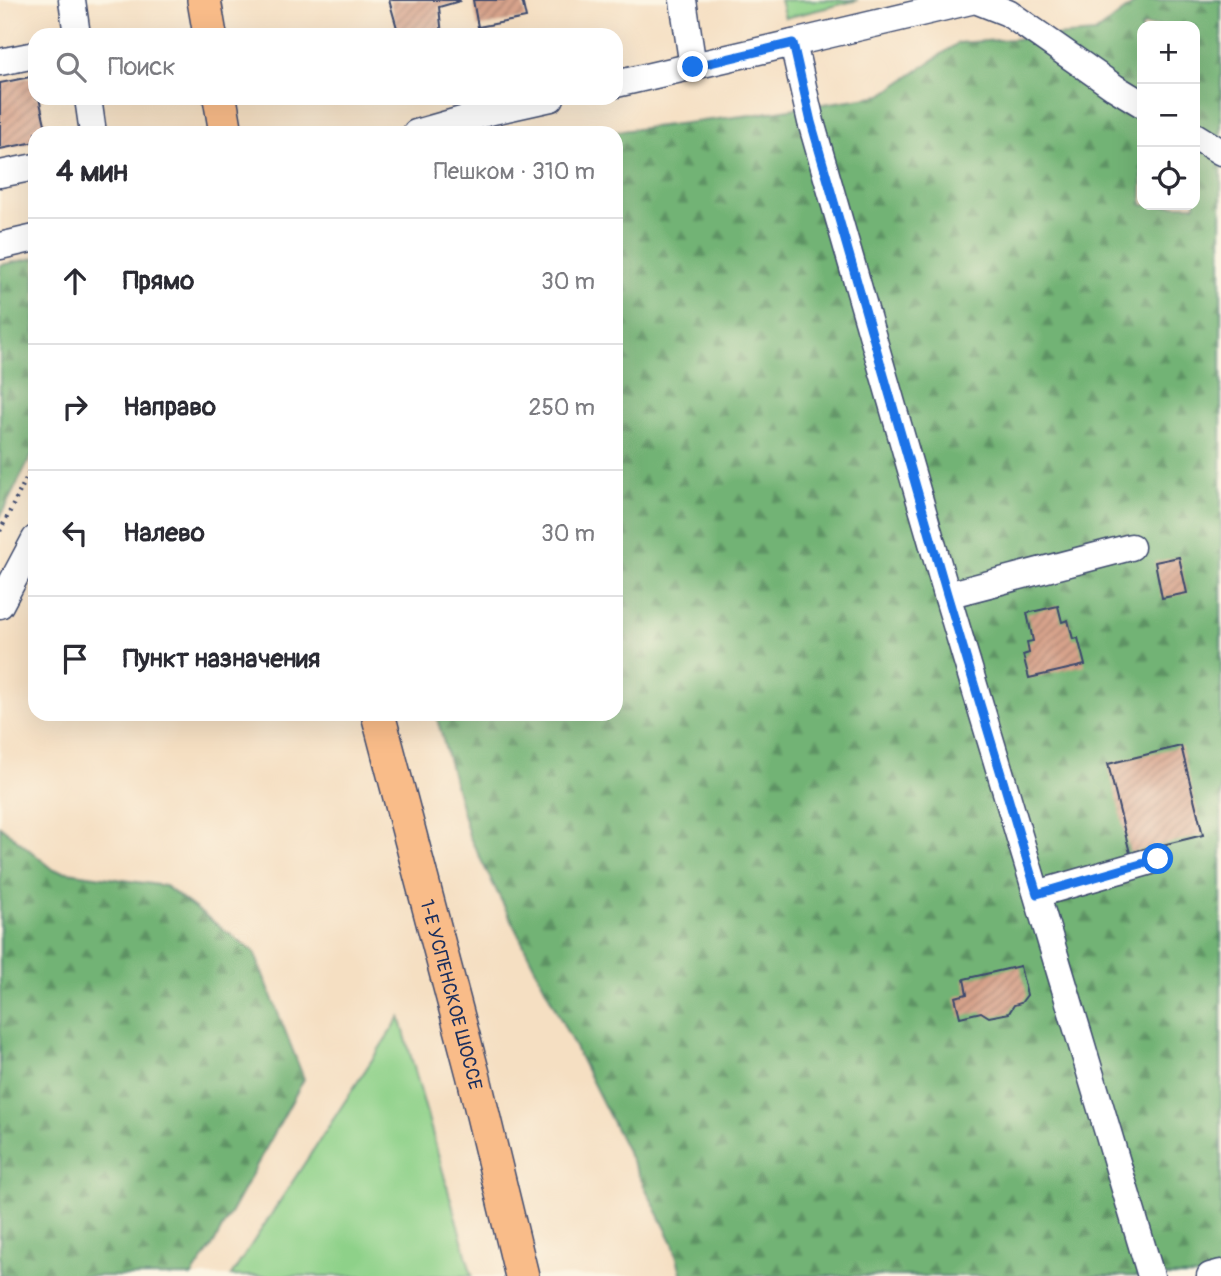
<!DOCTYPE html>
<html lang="ru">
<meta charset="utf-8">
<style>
body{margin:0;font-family:Pangolin,sans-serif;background:#f2f2f3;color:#2b2b33}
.controls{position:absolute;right:21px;top:21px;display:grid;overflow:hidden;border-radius:14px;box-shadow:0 7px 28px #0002}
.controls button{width:63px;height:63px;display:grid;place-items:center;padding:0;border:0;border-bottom:2px solid #e1e1e2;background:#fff;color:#2b2b33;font:35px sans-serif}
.stop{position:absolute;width:21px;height:21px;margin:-16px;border:5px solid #1a73e8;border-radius:50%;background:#fff}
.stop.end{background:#1a73e8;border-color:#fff;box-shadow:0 2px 7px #0008}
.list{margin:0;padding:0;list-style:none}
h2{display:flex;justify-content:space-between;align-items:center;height:91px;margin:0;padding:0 28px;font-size:30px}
h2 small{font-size:23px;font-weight:400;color:#7c7c81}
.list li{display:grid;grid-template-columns:46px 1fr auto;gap:21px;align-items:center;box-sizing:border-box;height:126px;padding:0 28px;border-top:2px solid #e1e1e2}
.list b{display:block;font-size:26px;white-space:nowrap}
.list em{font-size:23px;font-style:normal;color:#7c7c81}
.icon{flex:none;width:38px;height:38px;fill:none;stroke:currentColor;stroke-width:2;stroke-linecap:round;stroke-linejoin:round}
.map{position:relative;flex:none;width:1221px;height:1276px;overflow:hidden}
.search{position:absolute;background:#fff;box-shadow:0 7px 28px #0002;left:28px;top:28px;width:595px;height:77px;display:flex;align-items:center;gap:18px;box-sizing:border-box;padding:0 24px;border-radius:21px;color:#7c7c81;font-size:26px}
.panel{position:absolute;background:#fff;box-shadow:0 7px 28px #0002;left:28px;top:126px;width:595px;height:595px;border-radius:21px}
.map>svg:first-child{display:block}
.green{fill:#8ed189;stroke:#548074;stroke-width:2}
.forest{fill:url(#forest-firs);stroke:#46716a;stroke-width:2;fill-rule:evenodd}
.building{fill:url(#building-hatch)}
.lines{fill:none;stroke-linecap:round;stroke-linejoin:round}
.minor-casing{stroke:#3c496d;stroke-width:29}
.major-casing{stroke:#3c496d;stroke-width:36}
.path{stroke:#3c496d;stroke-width:4.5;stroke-dasharray:2 5;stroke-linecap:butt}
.minor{stroke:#fff;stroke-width:26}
.major{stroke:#f9bc89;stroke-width:33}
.route{stroke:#1a73e8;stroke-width:9}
.labels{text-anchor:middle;stroke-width:5;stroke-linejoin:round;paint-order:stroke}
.street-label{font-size:19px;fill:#1b2f5e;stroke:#fcf5e5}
</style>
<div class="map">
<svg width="1221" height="1276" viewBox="0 0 1221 1276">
<defs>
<pattern id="forest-firs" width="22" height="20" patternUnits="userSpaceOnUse" patternTransform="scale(1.75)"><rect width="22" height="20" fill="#72b375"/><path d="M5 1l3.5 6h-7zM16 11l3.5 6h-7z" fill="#5d9263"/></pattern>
<pattern id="building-hatch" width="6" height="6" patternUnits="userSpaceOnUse" patternTransform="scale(1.75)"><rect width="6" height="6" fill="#d7a38b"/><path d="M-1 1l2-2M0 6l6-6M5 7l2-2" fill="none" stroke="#ae8575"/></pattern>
</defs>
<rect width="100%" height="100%" fill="#fcf5e5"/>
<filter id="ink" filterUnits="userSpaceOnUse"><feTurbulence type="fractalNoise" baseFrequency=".0143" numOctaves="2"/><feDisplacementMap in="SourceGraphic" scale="14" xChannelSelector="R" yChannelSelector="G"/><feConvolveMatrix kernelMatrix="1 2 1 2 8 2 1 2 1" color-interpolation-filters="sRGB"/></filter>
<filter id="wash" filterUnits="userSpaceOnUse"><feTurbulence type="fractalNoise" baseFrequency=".00686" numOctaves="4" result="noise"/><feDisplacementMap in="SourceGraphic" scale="28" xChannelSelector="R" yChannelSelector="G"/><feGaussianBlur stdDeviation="1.57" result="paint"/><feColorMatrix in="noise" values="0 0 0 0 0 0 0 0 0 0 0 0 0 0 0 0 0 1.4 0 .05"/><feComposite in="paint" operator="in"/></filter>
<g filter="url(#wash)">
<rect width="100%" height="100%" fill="#f5dfc2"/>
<g class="green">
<polygon points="780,0 858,0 785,18"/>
<polygon points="400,1017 472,1276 231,1276"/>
</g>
<g class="forest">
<path d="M1139,0h82v1276h-539l-9,-33 -204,-407 -33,-122h180v-581h-12l147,-18 131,-20 76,-52 137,-10zM1142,26h53v179h-53z"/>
<polygon points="35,258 35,449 0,517 0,265"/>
<polygon points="0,826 54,870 165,886 254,952 304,1079 213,1245 192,1276 0,1276"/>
</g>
<g id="blocks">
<g class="building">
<polygon points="389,0 459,0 460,1 439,7 442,35 399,35"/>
<polygon points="473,0 522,0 526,18 478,27"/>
<polygon points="35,76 35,98 39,98 47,133 35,133 35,142 0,149 0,83"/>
<polygon points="1179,557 1187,593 1162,598 1155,562"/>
<polygon points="1058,606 1062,622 1068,620 1073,639 1078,638 1085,665 1029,678 1023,655 1029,653 1027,642 1033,641 1027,613"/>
<polygon points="1181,746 1203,835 1130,853 1108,764"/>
<polygon points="1020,966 1027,995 1021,1003 1014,1005 1009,1013 989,1017 981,1012 960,1017 955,997 967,994 964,979"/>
</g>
</g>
</g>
<g filter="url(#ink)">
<use href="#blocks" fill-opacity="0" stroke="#3c496d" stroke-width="2"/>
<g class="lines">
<defs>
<g id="minor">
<polyline points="72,0 77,35"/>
<polyline points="683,0 693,67"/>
<polyline points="793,43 975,0 1008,13 1114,87 1142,104"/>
<polyline points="0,62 35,55"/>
<polyline points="616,84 793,43 811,122 947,595 1151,1276"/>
<polyline points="88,98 93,133"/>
<polyline points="416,133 493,111 551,98"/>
<polyline points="1195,136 1221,152"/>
<polyline points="0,174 35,167"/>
<polyline points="0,246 35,238"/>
<polyline points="947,595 1131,547"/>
<polyline points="0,605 35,539"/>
<polyline points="1037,894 1158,859"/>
<polyline points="1210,1276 1221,1273"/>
</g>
<g id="major">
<polyline points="204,0 210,35"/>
<polyline points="220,98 226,133"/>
<path id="s1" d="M378,714l95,360 49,202"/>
</g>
</defs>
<use href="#minor" class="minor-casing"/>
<use href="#major" class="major-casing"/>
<polyline class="path" points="0,531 35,461"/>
<use href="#minor" class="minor"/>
<use href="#major" class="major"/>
</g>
</g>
<g class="lines" filter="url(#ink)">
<polyline class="route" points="693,67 793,43 811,122 947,594 1037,894 1158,859"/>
</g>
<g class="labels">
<g class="street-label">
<text dy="7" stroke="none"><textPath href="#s1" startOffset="290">1-Е УСПЕНСКОЕ ШОССЕ</textPath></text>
</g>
</g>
</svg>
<div class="controls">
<button>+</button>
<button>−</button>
<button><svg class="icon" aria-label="locate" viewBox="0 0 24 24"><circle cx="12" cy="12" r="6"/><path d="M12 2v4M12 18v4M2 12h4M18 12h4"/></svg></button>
</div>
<div class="stop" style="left:1158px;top:859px"></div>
<div class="stop end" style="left:693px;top:67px"></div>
<div class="search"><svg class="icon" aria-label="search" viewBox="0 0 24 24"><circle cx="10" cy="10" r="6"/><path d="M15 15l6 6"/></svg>Поиск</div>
<section class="panel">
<h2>4 мин<small>Пешком · 310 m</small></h2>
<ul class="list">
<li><svg class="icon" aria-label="ahead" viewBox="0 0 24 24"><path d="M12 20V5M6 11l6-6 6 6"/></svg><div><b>Прямо</b></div><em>30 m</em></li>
<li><svg class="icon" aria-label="right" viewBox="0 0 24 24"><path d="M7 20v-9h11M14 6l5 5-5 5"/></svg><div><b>Направо</b></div><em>250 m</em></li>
<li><svg class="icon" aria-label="left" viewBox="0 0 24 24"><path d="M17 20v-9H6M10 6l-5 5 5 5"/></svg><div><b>Налево</b></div><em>30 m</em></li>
<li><svg class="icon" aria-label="arrive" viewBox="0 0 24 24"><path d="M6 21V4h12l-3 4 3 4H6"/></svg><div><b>Пункт назначения</b></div></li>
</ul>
</section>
</div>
